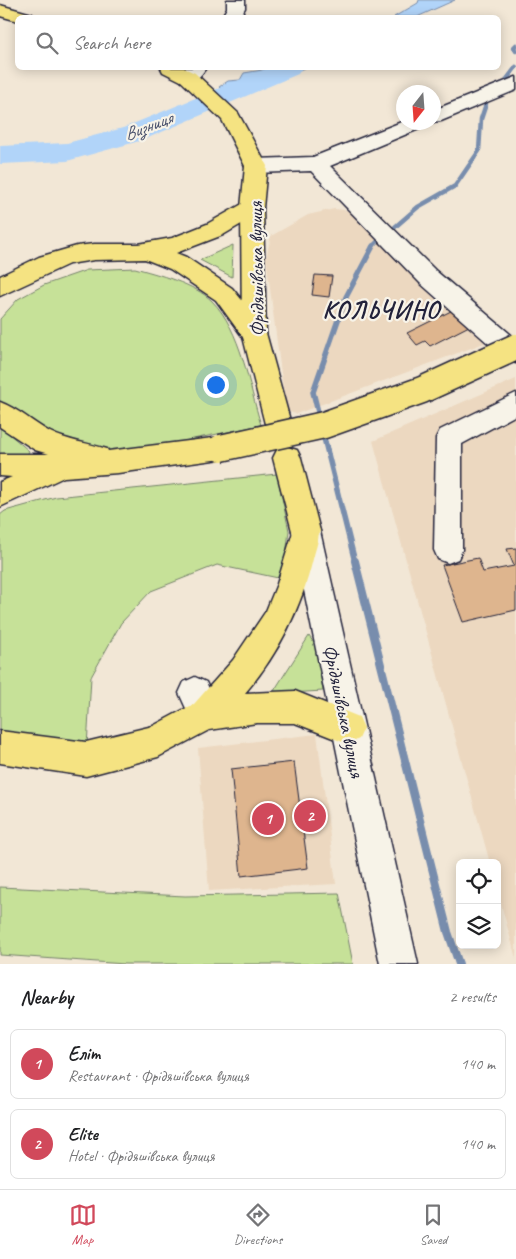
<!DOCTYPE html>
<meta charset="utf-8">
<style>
body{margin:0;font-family:Caveat,sans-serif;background:#f2f2f2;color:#202124}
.controls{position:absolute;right:15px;bottom:15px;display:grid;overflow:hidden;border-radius:8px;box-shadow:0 2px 12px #0003}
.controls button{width:45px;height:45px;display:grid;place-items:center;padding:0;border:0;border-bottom:1px solid #e0e0e0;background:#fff;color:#202124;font:25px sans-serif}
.compass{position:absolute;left:396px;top:85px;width:45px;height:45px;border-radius:50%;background:#fff;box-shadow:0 2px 12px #0003;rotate:197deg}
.you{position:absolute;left:215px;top:384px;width:18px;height:18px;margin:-12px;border:4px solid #fff;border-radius:50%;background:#1a73e8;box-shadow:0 0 0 8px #1a73e833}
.badge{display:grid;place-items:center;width:32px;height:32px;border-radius:50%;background:#d1495b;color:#fff;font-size:16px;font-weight:700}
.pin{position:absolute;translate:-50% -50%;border:2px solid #fff;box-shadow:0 1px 5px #0006}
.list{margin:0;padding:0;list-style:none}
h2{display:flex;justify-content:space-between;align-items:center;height:65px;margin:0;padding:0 20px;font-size:21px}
h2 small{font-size:16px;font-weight:400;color:#757577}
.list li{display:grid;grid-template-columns:32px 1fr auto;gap:15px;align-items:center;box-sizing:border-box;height:70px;margin:0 10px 10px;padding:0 10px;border:1px solid #e0e0e0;border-radius:8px}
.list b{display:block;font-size:19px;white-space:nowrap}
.list p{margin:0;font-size:16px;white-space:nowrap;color:#757577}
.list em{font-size:16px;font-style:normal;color:#757577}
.icon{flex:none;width:28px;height:28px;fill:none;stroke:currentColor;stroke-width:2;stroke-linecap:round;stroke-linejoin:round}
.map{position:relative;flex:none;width:516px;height:964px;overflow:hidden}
.search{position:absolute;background:#fff;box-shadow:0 2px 12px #0003;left:15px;right:15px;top:15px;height:55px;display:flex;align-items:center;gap:12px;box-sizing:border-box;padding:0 18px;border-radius:8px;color:#757577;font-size:19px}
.sheet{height:225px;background:#fff}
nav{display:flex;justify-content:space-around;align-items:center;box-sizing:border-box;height:70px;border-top:1px solid #e0e0e0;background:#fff;font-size:14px;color:#757577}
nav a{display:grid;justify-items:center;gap:2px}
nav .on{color:#d1495b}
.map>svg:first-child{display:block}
.built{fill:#ecd8c0}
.green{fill:#c6e198;stroke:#74826a}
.water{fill:#b1d4f9;stroke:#788dad}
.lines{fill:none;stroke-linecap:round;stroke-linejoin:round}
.stream-far2{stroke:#788dad;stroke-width:4.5}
.stream-far1{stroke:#788dad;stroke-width:5.5}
.stream{stroke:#788dad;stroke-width:8}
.river{fill:#b1d4f9;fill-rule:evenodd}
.building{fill:#deb58e;stroke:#22223b}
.minor-casing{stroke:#22223b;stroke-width:3}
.major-casing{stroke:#22223b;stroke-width:3}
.highway-casing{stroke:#22223b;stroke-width:3}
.minor{fill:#f7f3e8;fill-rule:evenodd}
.major{fill:#f5e382;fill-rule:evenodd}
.highway{fill:#f5e382;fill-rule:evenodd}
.highway-bridge-casing{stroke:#22223b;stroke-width:29;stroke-linecap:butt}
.highway-bridge{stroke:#f5e382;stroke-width:26}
.labels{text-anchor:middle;stroke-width:4.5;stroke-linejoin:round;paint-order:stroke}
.far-water-label{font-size:18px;font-style:italic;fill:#464e6a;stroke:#f7f3e8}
.street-label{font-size:20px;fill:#22223b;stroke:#f7f3e8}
.district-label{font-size:25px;font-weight:bold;letter-spacing:1px;fill:#22223b;stroke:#f7f3e8}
</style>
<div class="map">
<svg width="516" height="964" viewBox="0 0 516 964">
<rect width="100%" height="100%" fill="#f2e7d6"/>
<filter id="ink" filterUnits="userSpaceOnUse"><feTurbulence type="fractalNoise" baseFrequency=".02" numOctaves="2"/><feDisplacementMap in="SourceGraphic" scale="10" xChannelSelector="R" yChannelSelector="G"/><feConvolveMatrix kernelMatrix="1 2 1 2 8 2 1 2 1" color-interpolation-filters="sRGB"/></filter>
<g filter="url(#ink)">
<g class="built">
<polygon points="334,209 354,211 492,340 296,414 286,411 266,258 271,236 308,215"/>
<polygon points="516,379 516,958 497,890 497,863 490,863 373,441"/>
<polygon points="317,734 336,884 209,891 198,748"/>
</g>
<g class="green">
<polygon points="233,245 232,277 200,260"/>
<path d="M135,268c22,6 60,16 77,33 29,29 37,85 49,124l-140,29 -69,-18 -52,-33v-84l18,-20 26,-14 43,-15z"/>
<polygon points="0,426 29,451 25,461 0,459"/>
<polygon points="277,474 289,531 283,579 217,565 151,591 121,623 91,677 87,747 0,736 0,515 5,511 56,497"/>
<polygon points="309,636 316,646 323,691 272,694"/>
<polygon points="0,887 185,896 339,893 353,964 125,964 0,955"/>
</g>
<g class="water">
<polygon points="419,0 455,0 417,17 394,17 418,3"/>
<polygon points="275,68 304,68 231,97 219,87 228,81 240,80 244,73"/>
</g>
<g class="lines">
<g class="stream-far2">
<polyline points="516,45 514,47 516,51"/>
<polyline points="507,79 516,67"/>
<polyline points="395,227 418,207 455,186 479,151 481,119 486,104"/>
<polyline points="372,247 377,242"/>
</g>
<g class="stream-far1">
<polyline points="320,420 313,392 346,297 373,246"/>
<polyline points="322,430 355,562"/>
</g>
<polyline class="stream" points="355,561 448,932 459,964"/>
<polygon class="river" points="268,68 302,68 298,74 143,140 67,161 0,164 0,146 67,143 123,128"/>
</g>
<g class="building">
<polygon points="315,275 332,276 329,297 312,295"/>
<polygon points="453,310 469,326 430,346 425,341 417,345 407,333"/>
<polygon points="516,548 516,610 463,622 442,565 478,558 483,572 514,566 507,549"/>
<polygon points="294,762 308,868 241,876 231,769"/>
</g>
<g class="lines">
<defs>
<g id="minor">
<polygon points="227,0 245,0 245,8 239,18 221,18 227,8"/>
<path d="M186,68h20c-7,10 -12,16 -25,13l-3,-4z"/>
<polygon points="516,77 516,90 441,121 431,122 434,122 434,110"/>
<polygon points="404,121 404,122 429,122 426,126 330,166 436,271 516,339 516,363 507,360 420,283 311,171 256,173 249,171 245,166 249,161 256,159 313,157"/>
<polygon points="516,393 516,415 462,444 462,550 458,559 448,563 438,559 434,550 436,438 440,430"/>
<polygon points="306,518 316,522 320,531 418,964 380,964 292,531 296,522"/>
<polygon points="195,677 206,682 221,715 216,726 205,731 194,726 179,693 184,682"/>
</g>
<g id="major">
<polygon points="0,5 32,14 35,18 18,18 18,21 0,16"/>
<polygon points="161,68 184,68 195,73 238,113 267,166 263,208 266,333 291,424 287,432 278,435 269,432 265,424 242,333 241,208 245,166 222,120 181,81 163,72"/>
<polygon points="287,447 297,450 301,458 320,531 316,540 306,544 296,540 292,531 273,458 277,450"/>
</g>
<g id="highway">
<polygon points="252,201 260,203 263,208 260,213 223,235 176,253 186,257 232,288 263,326 266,333 263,340 254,342 245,340 216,300 170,269 145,259 94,260 69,264 0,296 0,276 39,257 77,246 94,244 138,244 172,238 207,224 244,203"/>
<path d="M0,402c19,7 33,21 50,30 17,9 39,11 57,17l1,2 113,-14 9,3 4,8 -4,8 -9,3 -103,14 -54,4 -64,30v-25l12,-5 -12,-1v-22h49l-14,-4 -35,-23z"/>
<path d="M306,518l10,4c6,13 0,24 -3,37 -12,49 -35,96 -68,134l50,-2 64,26 5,11 -5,11 -11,5 -53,-21h-38l-48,7 -51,27 -72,19 -86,-13v-32l86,11 67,-16 41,-22 39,-44 33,-49 11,-27 19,-62z"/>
</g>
</defs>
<use href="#minor" class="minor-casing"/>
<use href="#major" class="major-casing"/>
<use href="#highway" class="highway-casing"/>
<use href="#minor" class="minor"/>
<use href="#major" class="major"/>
<use href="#highway" class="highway"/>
<defs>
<polyline id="highway-bridge" points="221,448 324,425 422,390 516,347"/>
</defs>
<use href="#highway-bridge" class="highway-bridge-casing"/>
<use href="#highway-bridge" class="highway-bridge"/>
</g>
</g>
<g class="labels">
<g class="far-water-label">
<text transform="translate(148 126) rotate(-21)" y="6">Визниця</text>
</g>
<g class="street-label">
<text transform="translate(256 269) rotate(-91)" y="7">Фрідяшівська вулиця</text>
<text transform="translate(344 711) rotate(78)" y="7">Фрідяшівська вулиця</text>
</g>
<g class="district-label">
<text x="381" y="318">КОЛЬЧИНО</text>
</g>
</g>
</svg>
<div class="controls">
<button><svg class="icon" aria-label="locate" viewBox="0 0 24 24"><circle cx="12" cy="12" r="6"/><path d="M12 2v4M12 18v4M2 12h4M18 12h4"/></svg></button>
<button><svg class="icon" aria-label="layers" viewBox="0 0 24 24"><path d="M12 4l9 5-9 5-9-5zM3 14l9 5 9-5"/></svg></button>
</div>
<svg class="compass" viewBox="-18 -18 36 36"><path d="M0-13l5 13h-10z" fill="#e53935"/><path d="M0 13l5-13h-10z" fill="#757577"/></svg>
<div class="you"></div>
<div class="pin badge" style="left:268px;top:819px">1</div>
<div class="pin badge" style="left:310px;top:816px">2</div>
<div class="search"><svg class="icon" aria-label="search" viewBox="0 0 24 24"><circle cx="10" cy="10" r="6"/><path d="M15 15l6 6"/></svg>Search here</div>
</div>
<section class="sheet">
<h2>Nearby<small>2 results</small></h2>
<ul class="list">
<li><span class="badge">1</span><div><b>Еліт</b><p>Restaurant · Фрідяшівська вулиця</p></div><em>140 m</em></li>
<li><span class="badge">2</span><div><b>Elite</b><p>Hotel · Фрідяшівська вулиця</p></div><em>140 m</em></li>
</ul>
</section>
<nav>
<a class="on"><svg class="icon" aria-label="map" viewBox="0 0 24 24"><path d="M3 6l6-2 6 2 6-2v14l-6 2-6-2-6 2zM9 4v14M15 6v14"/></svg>Map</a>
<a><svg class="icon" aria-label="directions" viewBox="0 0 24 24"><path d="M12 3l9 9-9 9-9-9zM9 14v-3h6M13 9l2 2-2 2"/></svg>Directions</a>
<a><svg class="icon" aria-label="saved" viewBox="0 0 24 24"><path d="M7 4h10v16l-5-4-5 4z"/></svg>Saved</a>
</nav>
